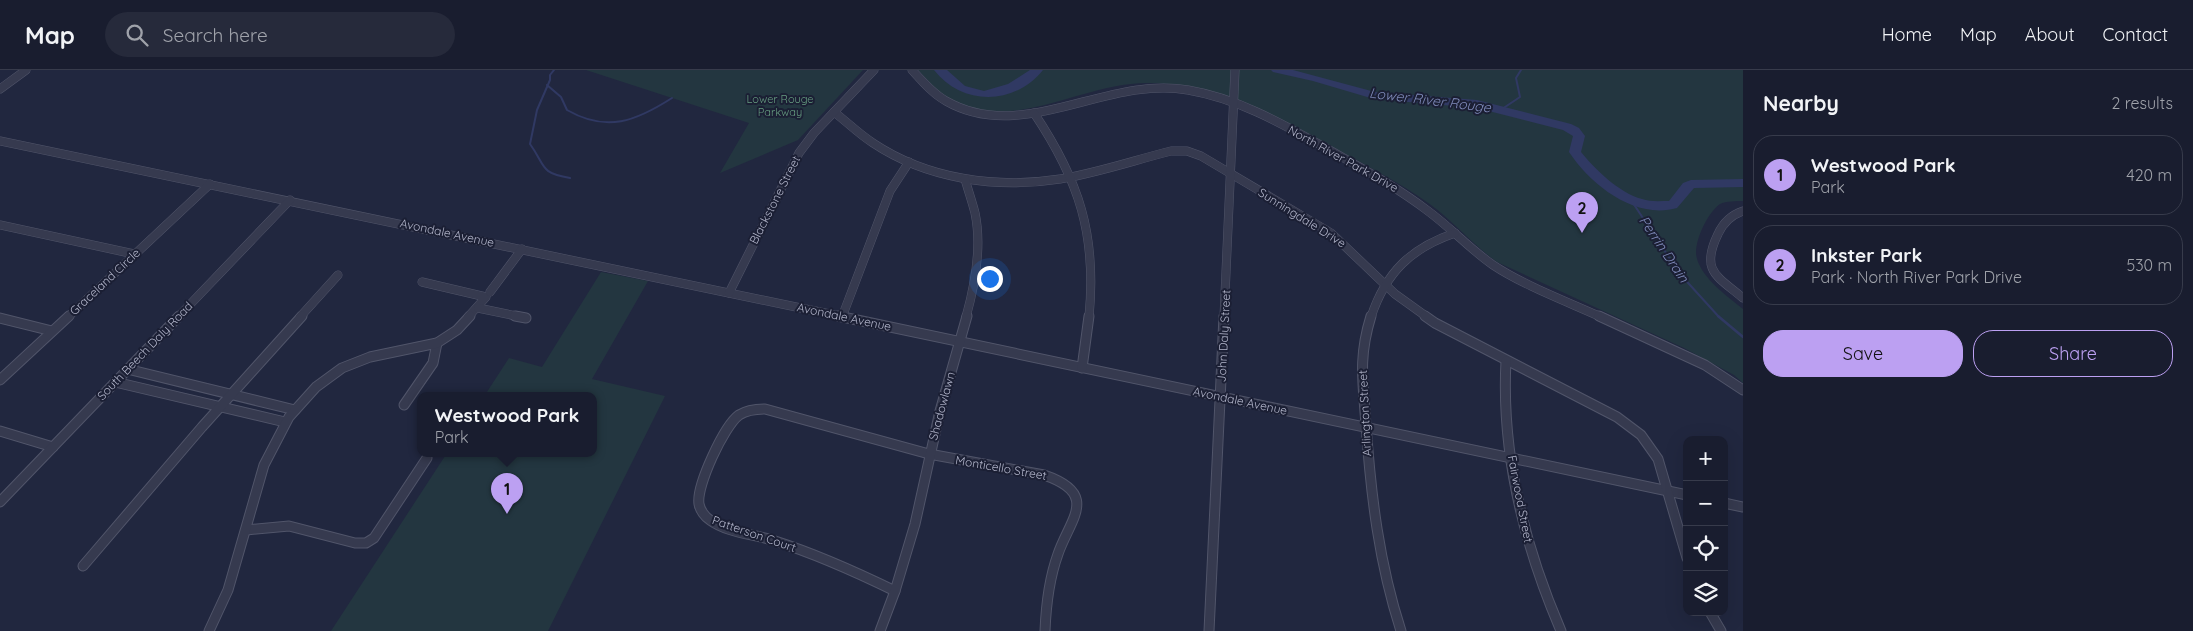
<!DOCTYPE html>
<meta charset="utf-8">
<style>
body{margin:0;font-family:Quicksand,sans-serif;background:#262a3b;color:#f1f3f6}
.controls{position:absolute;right:15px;bottom:15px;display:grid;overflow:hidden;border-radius:10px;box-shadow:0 5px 20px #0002}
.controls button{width:45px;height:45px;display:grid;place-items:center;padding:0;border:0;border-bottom:1px solid #373b4b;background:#191d2f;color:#f1f3f6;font:25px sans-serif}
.you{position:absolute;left:989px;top:208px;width:18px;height:18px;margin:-12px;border:4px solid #fff;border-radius:50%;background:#1a73e8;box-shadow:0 0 0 8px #1a73e833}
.badge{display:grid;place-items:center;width:32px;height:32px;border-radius:50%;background:#bca0f2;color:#111;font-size:16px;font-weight:700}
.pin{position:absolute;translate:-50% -41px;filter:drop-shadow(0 1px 2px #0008)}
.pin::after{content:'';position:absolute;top:26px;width:18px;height:15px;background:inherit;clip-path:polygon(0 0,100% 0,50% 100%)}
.popup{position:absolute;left:417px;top:322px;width:180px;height:65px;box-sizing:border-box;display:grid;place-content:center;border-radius:10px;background:#191d2f;filter:drop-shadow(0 1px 4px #0005);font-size:16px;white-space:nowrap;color:#9fa2aa}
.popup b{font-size:19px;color:#f1f3f6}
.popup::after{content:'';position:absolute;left:50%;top:100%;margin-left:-10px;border:10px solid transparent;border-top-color:#191d2f}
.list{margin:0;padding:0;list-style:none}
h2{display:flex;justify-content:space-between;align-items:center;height:65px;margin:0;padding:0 20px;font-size:21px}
h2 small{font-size:16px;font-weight:400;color:#9fa2aa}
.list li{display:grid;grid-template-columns:32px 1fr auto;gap:15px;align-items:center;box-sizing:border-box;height:80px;margin:0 10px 10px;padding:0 10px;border:1px solid #373b4b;border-radius:20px}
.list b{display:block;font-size:19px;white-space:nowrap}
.list p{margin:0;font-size:16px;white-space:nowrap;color:#9fa2aa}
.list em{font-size:16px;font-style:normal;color:#9fa2aa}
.actions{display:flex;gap:10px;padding:15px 20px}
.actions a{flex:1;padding:11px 0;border:1px solid #bca0f2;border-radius:20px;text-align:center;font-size:18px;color:#bca0f2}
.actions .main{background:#bca0f2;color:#111}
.icon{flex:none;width:28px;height:28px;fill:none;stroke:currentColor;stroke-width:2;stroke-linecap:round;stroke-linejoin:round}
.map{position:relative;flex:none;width:1743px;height:561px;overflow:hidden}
header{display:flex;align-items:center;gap:30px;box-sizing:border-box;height:70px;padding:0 25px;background:#191d2f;border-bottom:1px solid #373b4b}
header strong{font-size:24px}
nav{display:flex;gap:28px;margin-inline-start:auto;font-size:18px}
.search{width:350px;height:45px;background:#262a3b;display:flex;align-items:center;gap:12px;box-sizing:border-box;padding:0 18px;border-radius:28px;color:#9fa2aa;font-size:19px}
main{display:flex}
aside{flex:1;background:#191d2f}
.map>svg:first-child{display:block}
.green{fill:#233640}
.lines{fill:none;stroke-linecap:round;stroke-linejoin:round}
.stream-far1{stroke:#303963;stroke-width:2}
.stream{stroke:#303963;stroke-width:2.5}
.river{fill:#303963;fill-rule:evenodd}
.minor-far1-casing{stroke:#51556a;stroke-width:9}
.minor-casing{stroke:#51556a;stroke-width:11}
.minor-far1{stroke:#363a4f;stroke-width:8}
.minor{stroke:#363a4f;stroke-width:9}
.labels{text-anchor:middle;stroke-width:4;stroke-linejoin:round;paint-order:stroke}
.far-park-label{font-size:11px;fill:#669d80;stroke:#1b1f34}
.street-label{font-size:12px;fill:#b2b5ca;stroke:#1b1f34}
.water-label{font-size:14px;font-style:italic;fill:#7e89b8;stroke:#1b1f34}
</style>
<header>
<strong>Map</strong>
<div class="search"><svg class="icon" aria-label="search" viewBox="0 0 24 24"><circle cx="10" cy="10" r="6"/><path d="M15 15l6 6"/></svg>Search here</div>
<nav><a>Home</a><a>Map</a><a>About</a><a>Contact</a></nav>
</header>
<main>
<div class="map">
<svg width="1743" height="561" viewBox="0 0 1743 561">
<rect width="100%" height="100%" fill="#21273f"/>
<g class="green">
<polygon points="586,0 863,0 798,70 720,103 749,53"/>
<path d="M918,0h825v131c-6,0 -17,0 -23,3 -12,8 -28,40 -23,55 6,20 30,37 46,50v74l-9,-8 -50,-27 -187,-86c-24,-17 -43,-40 -66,-57 -32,-23 -67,-41 -101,-59 -61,-32 -111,-64 -183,-63 -69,0 -141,56 -205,11 -9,-7 -16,-16 -24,-24z"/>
<polygon points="601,202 648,211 592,309 665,326 548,561 331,561 447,383 593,383 593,325 485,325 509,288 542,297"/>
</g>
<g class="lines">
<g class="stream-far1">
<path d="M554,0l-4,5v5l-13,30 -7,34c16,22 9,29 40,34"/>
<path d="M547,15l14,12 6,13c40,23 69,11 105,-12"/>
<polyline points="1502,39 1520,27 1516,8 1521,0"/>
<polyline points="1631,130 1680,204 1719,247"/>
</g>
<polyline class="stream" points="1718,246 1743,267"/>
<g class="river">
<path d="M934,0h13l18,16 19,5 24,-7 22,-14h13c-29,36 -81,36 -109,0z"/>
<path d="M1271,0h22l82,22 102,8 94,24 8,4 6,8 -4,16c14,17 38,41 61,47 8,3 18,2 27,2l14,-18 8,-3 52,-1v8l-49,1 -17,20c-42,12 -86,-23 -108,-56l4,-16 -10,-6 -86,-22 -103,-9 -61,-18 -40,-9z"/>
</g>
<defs>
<g id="minor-far1">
<path d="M912,0c10,11 21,24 34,31 77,44 161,-26 242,-11 53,9 98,36 145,62 32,18 65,36 95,59 23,17 42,38 65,54 30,20 75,37 108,52"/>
<polyline points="0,19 26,0"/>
<path d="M834,42c13,10 25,22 39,31 54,36 123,46 187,36 37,-6 75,-19 111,-28h16l14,5 130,77 64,61 32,23"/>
<path d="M1034,43c45,67 63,122 55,204"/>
<polyline points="0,71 844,247"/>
<path d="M965,109c3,11 7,22 10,34 7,33 0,72 -9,104"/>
<path d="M1743,141c-12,4 -20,12 -25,23 -18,37 -1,42 25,64"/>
<polyline points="0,155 134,184"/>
<polyline points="422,212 486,227 468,247"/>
<polyline points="490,222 522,179"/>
<polyline points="729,223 799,83 814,63 874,0"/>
<polyline points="478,238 521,247"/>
<polyline points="68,247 210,114"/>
<polyline points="178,247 290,130"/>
<polyline points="300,247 338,205"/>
<polyline points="842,247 890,121 909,92"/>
<polyline points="1224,247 1235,0"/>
<path d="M1371,247c15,-45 40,-69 84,-84"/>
</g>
<g id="minor">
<polyline points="515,246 526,248"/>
<polyline points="838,246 1687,425"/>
<path d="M1371,246c-13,42 -8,66 -5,109 5,71 13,138 35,206"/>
<polyline points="1425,246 1435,253 1617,347 1641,365 1658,389 1687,488"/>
<polyline points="1599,246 1705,295 1743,320"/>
<polyline points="0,248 52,261"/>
<path d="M1506,291c-5,94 18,184 55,270"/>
<polyline points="1082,298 1089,246"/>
<polyline points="127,299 295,340"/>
<polyline points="0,310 69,246"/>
<polyline points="115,312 285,352"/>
<polyline points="404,335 433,293 437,273"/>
<polyline points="0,361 53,377"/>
<polyline points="0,432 179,246"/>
<polyline points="1724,433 1743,437"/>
<polyline points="246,460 289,456 355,473 366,473 374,468 427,388"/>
<polyline points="83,496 202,357 302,246"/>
<path d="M895,521c-39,-19 -79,-37 -120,-50 -21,-7 -47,-8 -65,-21 -5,-3 -10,-10 -11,-16 -3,-18 25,-78 40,-89 8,-5 17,-6 26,-6l164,45 115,21c56,19 26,44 14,79 -9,25 -12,51 -13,77"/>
<polyline points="1710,542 1721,561"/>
<polyline points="209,561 228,520 264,395 289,347 316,317 342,298 370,287 437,273 457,260 470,246"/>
<polyline points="880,561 895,521 915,454 940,341 967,246"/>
<polyline points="1209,561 1224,246"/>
</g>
</defs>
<use href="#minor-far1" class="minor-far1-casing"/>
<use href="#minor" class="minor-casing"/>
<use href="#minor-far1" class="minor-far1"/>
<use href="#minor" class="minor"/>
</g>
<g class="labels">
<g class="far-park-label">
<text x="780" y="33">Lower Rouge<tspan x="780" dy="13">Parkway</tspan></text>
</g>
<g class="street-label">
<text transform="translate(1343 89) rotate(29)" y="4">North River Park Drive</text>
<text transform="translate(775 130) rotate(-63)" y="4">Blackstone Street</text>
<text transform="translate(1302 148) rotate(32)" y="4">Sunningdale Drive</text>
<text transform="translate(447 163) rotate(12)" y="4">Avondale Avenue</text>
<text transform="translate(105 212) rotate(-43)" y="4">Graceland Circle</text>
<text transform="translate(844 247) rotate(12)" y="4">Avondale Avenue</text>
<text transform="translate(1224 266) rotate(-87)" y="4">John Daly Street</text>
<text transform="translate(145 281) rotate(-46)" y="4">South Beech Daly Road</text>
<text transform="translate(1240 331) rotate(12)" y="4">Avondale Avenue</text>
<text transform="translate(942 336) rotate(-75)" y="4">Shadowlawn</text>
<text transform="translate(1365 343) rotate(-93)" y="4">Arlington Street</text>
<text transform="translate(1001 398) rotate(10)" y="4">Monticello Street</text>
<text transform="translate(1520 429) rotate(79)" y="4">Fairwood Street</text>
<text transform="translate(754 464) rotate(19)" y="4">Patterson Court</text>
</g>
<g class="water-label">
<text transform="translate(1430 30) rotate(7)" y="5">Lower River Rouge</text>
<text transform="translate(1664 179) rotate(56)" y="5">Perrin Drain</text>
</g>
</g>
</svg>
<div class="controls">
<button>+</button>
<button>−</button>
<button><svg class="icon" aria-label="locate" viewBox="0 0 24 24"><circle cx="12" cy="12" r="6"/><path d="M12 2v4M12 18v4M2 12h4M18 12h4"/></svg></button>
<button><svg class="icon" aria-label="layers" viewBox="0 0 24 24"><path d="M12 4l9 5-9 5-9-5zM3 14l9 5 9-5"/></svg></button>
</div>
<div class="you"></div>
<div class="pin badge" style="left:507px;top:444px">1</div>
<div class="popup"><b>Westwood Park</b>Park</div>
<div class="pin badge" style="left:1582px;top:163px">2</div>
</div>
<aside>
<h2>Nearby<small>2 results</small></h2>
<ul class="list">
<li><span class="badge">1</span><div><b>Westwood Park</b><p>Park</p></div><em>420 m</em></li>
<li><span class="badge">2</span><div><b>Inkster Park</b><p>Park · North River Park Drive</p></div><em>530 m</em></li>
</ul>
<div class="actions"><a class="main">Save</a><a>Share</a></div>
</aside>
</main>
